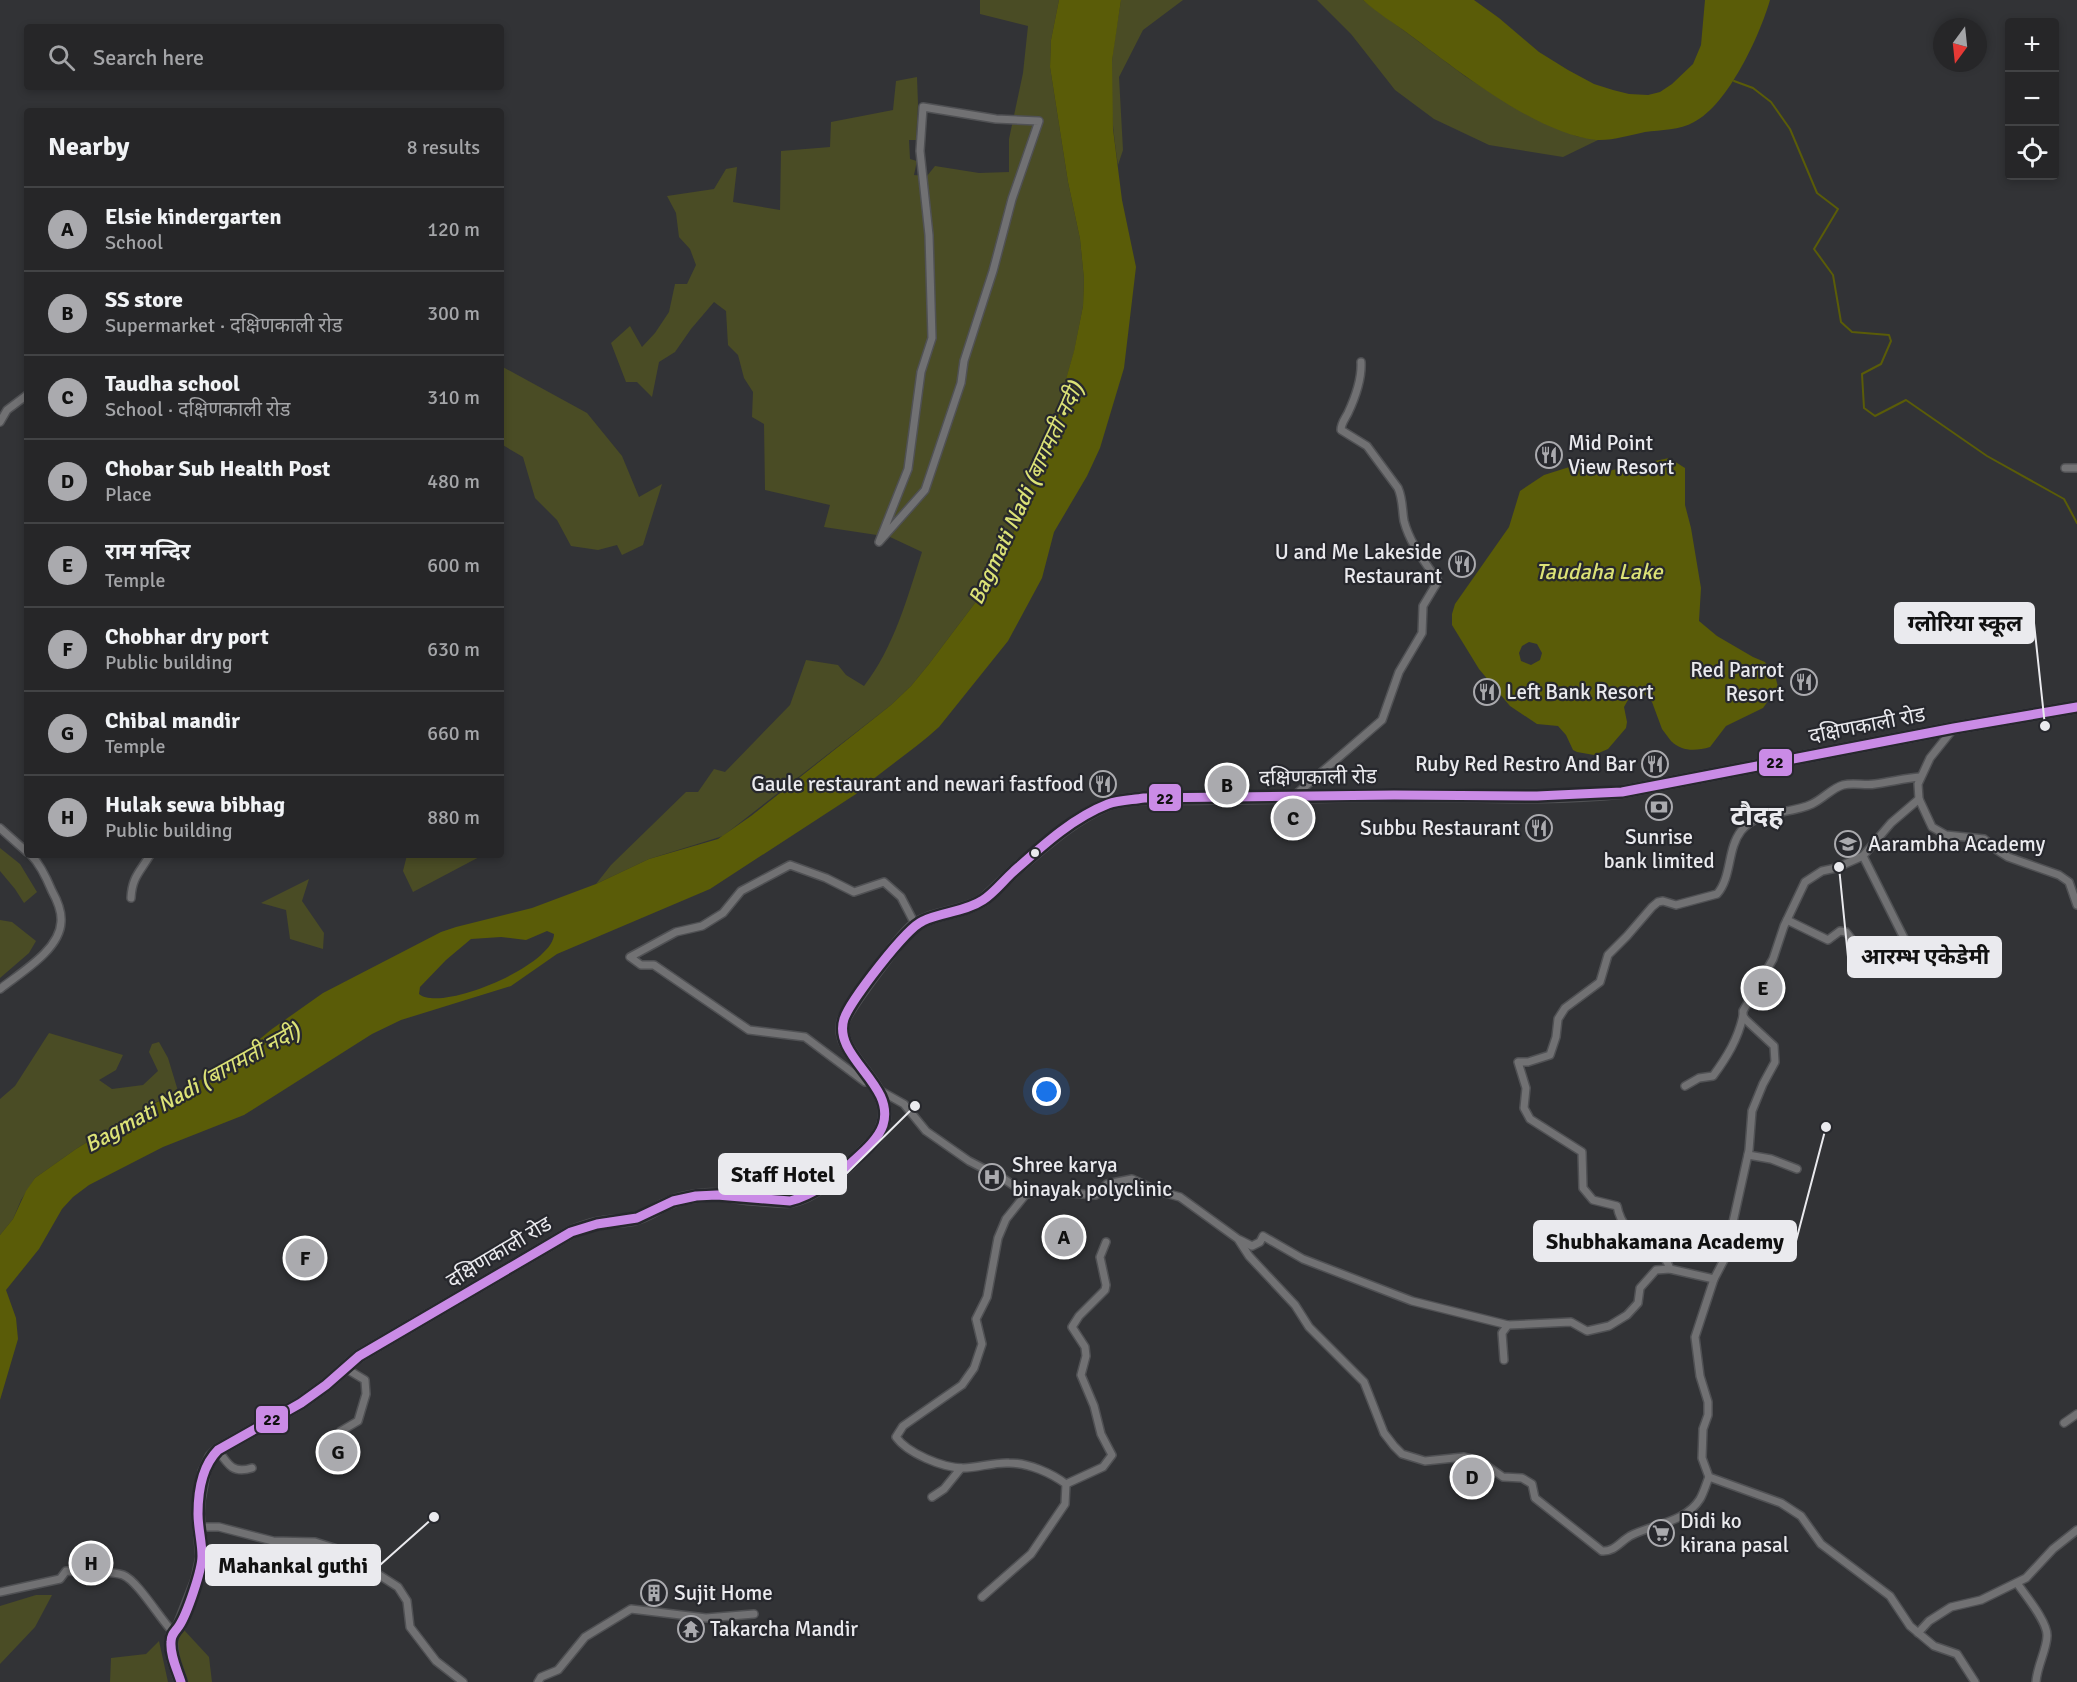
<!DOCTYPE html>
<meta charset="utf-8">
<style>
body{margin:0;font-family:Signika,"Noto Sans Devanagari",sans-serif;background:#2e2e30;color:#f1f3f6}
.controls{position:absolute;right:18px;top:18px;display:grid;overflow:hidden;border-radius:6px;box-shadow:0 3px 9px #0003}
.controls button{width:54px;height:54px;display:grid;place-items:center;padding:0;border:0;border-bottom:2px solid #424345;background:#262628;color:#f1f3f6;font:30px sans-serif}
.compass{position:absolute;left:1933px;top:18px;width:54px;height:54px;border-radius:50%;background:#262628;box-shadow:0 3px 9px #0003;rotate:195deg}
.you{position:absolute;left:1047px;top:1092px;width:21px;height:21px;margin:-15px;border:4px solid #fff;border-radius:50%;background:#1a73e8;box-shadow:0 0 0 9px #1a73e833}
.badge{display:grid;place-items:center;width:39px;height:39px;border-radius:50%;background:#aaaaae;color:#111;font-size:20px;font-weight:700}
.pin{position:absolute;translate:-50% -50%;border:3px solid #fff;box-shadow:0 2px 6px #0006}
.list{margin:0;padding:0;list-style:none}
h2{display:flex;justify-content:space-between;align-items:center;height:78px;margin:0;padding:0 24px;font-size:26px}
h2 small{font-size:20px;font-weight:400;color:#a4a5a8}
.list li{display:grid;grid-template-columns:39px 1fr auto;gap:18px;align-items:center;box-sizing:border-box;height:84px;padding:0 24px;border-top:2px solid #424345}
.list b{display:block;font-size:22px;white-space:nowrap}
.list p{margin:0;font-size:20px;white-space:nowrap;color:#a4a5a8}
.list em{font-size:20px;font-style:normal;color:#a4a5a8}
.icon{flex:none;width:33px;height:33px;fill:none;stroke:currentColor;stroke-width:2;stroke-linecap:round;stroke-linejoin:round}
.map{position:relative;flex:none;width:2077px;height:1682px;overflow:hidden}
.search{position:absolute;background:#262628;box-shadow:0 3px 9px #0003;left:24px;top:24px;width:480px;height:66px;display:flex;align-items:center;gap:15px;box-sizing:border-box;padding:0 21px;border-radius:6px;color:#a4a5a8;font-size:22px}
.panel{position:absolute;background:#262628;box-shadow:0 3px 9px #0003;left:24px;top:108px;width:480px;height:750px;border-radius:6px}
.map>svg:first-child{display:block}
.green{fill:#4a4c25}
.water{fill:#5a5c08;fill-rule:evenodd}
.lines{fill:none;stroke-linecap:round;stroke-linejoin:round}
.stream{stroke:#5a5c08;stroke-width:2}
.street-casing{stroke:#505154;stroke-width:10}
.secondary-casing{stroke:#505154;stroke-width:14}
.street{stroke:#717173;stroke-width:7}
.secondary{stroke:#6c6d71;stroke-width:10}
.bus-1-casing{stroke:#27282d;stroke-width:14}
.bus-1{stroke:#ca8be6;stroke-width:9}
.bus-dot{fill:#eaeaee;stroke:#27282d;stroke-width:2}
.labels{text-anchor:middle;stroke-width:4.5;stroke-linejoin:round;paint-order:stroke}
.poi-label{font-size:21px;fill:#eaeaee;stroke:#27282d;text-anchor:start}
.street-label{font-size:21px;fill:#eaeaee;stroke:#27282d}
.water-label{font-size:22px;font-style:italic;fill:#dce276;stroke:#27282d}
.district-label{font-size:27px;font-weight:bold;fill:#eaeaee;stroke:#27282d}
.leader{fill:none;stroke:#eaeaee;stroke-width:2}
.callout-dot{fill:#eaeaee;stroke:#27282d;stroke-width:2}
.callout{fill:#eaeaee;stroke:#eaeaee;stroke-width:2}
.callout-label{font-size:22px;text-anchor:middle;font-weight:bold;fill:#111}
.line-badge{stroke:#27282d;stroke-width:2}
.pale-badge-label{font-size:16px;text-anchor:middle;font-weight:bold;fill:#111}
</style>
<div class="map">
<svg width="2077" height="1682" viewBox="0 0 2077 1682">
<rect width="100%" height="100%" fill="#323336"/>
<g class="green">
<path d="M980,0h79l-8,40 -1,27 18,115 12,57 4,40 -1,27 -9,46 -22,76 -47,128 -24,39 -52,69 -18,22 -20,19 -168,131 -74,23 -53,25 15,-19 75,-73h12l16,-23 11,3 65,-67 16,-45 32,5 8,10 18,11c30,-39 43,-87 58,-134l-32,-15 -66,-10 6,-22 -65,-15 -1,-66 -12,-7 1,-25 -9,-14 -6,-23 -10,-10 -2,-34 -12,-9 -23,27 -16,23 -16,10 -7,35 -15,-15h-11l-15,-39 19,-17 12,21 13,-14 14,-21 6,-28h12l9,-19 -6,-16 -11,-12 -3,-24 -9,-17 47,-7 12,-20 11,-2 -4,35 47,8 1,-59 49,-4 1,-25 62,-12 3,-29 21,-4 1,27 -2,36h-7l1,19 7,2 -3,14 13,1 8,-10 44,7 30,-1v-33l14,-66 5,-47 -48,-12z"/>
<path d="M1121,0h62l-40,30 -24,47 4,73 -5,15c-5,-34 -9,-69 -6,-104 2,-20 6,-41 9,-61z"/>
<polygon points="1317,0 1363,0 1466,77 1513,106 1576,136 1598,140 1563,157 1489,145 1434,119 1395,90 1351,34"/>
<polygon points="501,366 587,413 622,456 639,497 662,484 643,545 622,555 617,545 598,550 571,546 557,520 535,498 523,457 501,444"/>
<polygon points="0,848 20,864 37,892 24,903 15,889 0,871"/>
<polygon points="407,855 483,855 413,892 403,871"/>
<polygon points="309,879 302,901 324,933 323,949 290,939 286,910 261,903"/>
<polygon points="0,920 12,922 36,941 29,953 0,978"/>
<polygon points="49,1033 123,1055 116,1070 99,1080 112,1089 143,1085 158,1071 149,1052 152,1044 159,1042 168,1058 178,1091 134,1113 76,1149 35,1178 21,1200 13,1219 0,1235 0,1099 15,1086"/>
<polygon points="36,1595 52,1595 35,1627 0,1664 0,1606"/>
<polygon points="176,1628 184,1630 209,1657 212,1682 180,1682 173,1662"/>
<polygon points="159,1641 168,1682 110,1682 111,1658 146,1654"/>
</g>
<g class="water">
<path d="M1059,0h62l-9,61 1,68 9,71 14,67 -12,101 -24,80 -13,28 -33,56 -12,46 -34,63 -69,86c-26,24 -57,43 -83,67l-146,95 -153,65 -46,32 -110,34 -29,14 -128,81 -81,32 -74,38 -16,12 -11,12 -23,40 -33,41 10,28 2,21 -18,61v-165l13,-16 13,-28 9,-13 41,-29 58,-36 57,-27 53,-34 28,-23 51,-36 118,-61 15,-5 76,-19 64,-24 53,-25 69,-20 33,-23 140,-111 20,-19 18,-22 52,-69 24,-39 47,-128 22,-77 9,-45 1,-27 -4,-40 -12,-57 -18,-115 1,-27zM547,931l7,3c0,31 -113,79 -135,60l1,-7 26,-27 25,-21 30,-2 25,3z"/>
<path d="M1363,0h111l25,18 40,34 29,18 26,14 19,6 16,4 19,1 12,-3 12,-8 21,-20 8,-19 4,-45h65c-10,35 -42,105 -76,122 -14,8 -33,8 -49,10 -15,3 -33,9 -49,8 -59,-6 -139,-70 -186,-105 -16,-12 -33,-22 -47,-35z"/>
<path d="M1669,458l16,10v37l6,23 10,60 -2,33 18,15 36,21 12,5 11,17 2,8 -15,21 -37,18 -16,21c-14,4 -28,5 -39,-6l-9,-12 -10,-27 -8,-8 -12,-1 -8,14 3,15 -1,6 -18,21 -14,6 -17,-3 -4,-2 -7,-15 -8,-9 -21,-2 -27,-18 -31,-37 -27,-44v-11l3,-10 54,-77 11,-36 24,-16 38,-12 12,11zM1529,642l8,2 5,9 -2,7 -9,5 -10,-4 -2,-8 3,-7z"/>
</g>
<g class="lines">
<polyline class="stream" points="1734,81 1753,88 1771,102 1790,129 1817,193 1838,209 1814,249 1833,275 1841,322 1852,332 1889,335 1891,341 1881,364 1862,374 1864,408 1875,416 1906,400 1987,456 2064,499 2077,523"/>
<defs>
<g id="street">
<polygon points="923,107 996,119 1039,121 1012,199 993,271 964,361 961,383 925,490 879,542 908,469 921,372 932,338 929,235 920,151"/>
<polyline points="0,422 7,410 27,395"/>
<polyline points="2065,468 2077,468"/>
<polyline points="1954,728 1930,758 1918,784 1919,799 1932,827 1946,835 1984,839 1997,850 2008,857 2059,875 2069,882 2077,905"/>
<path d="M1294,796l88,-76 17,-48 23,-39 1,-27 15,-25c-13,-19 -28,-37 -34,-60 -2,-11 -1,-22 -6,-33l-31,-42 -26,-16c0,-7 4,-11 7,-17 7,-15 14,-34 13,-51"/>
<polyline points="1919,799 1891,823 1863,856 1836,868 1822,871 1805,882 1784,926 1773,959 1743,1011 1743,1016 1746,1020 1774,1046 1775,1062 1763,1084 1752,1111 1749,1150 1725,1258 1714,1279 1695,1337 1700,1376 1708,1402 1708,1415 1703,1429 1702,1458 1709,1477 1781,1503 1801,1516 1821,1544 1890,1596 1910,1626 1934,1646 1957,1654 1975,1682"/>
<polyline points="0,828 27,852"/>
<polyline points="1863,856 1914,958"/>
<path d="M131,898c1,-21 9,-26 19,-43"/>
<polyline points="1787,920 1828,940 1840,931 1846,932 1857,946 1868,966"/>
<path d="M0,989c20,-16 60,-39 61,-67 1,-11 -4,-22 -9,-31 -5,-12 -12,-27 -21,-36"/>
<polyline points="872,1080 865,1082 805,1037 749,1030 654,965 641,965 630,957 676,932 702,926 723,913 741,891 790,865 826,878 854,892 884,882 901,897 916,926"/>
<path d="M1685,1086l14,-8 14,-2c14,-19 25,-37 30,-60"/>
<path d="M879,1090l25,14 22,27 43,30 35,18 22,15 19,-3 51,4 11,-11 25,-5 26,12 22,6 58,42 11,17 46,49 14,22 55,55 20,51 10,13 8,8 23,7 39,-4 16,4 23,16 19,1 10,6 3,14 67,53c12,1 18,-9 28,-15 23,-12 55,-13 70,-37 4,-7 6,-15 9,-22"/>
<polyline points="1748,1155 1771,1159 1797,1169"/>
<polyline points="1240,1240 1252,1246 1260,1242 1263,1236 1303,1259 1412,1301 1508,1325"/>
<path d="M1714,1279l-44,-10c-12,-35 -45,-23 -53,-63l-24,-6 -10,-12 -1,-36 -52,-33 -6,-11 2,-20 -8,-26h10l22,-7 6,-18 2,-18 7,-11 35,-26 8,-27 19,-19 25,-29 6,-5 5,-1 13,4 41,-11c15,-17 10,-45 24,-63 17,-22 48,-16 71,-27 11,-5 20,-16 31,-19 11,-3 22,1 32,-1 16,-2 30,-6 45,-7"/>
<polyline points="1504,1360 1502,1333 1508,1325 1571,1322 1587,1331 1609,1326 1627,1315 1638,1303 1640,1288 1656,1270 1670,1269"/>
<polyline points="2064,1423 2077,1414"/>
<polyline points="336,1445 341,1431 358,1421 366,1394 365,1380 345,1368"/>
<path d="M218,1450c10,15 15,24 34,18"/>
<polyline points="1066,1484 1103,1467 1112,1455 1101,1434 1094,1406 1081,1375 1086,1356 1085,1347 1072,1327 1079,1316 1105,1290 1106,1285 1100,1257 1106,1242"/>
<polyline points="932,1497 944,1489 961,1468"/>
<polyline points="198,1527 219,1527 273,1541 315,1542 337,1549 359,1559 373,1571 398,1587 407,1601 410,1627 436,1661 463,1682"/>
<path d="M2017,1583c8,12 31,39 30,53 0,13 -10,30 -11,46"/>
<path d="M0,1592l60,-13 6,-8c14,0 45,0 57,4 15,6 37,44 50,57"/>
<path d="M982,1597l49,-43 34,-50 1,-20c-15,-11 -37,-21 -57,-21 -15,-1 -31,5 -46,5 -20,0 -56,-15 -67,-31l7,-11 59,-41 12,-17 8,-24 -6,-25 11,-22 11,-59 8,-19 20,-25"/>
<polyline points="1918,1633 1929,1621 1951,1607 1981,1600 2026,1578 2053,1549 2077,1530"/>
<polyline points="538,1682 541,1677 558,1670 585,1637 631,1609 706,1618 754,1614"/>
</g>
<path id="secondary" d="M181,1682l-8,-23 -2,-17 2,-10 6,-6 18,-46 5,-23 -4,-43 1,-14 5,-28 7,-15 7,-7 83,-47 25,-18 33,-29 212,-124c9,-3 20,-8 30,-9 12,-3 24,-1 36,-5 11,-3 21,-11 32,-15 11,-5 24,-7 36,-8 15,-2 34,3 49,4 12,1 25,3 36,2 26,-3 63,-39 81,-57 47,-50 -43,-86 -27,-125 7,-15 58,-85 71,-94 20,-13 48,-12 68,-25 10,-8 20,-19 30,-28 29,-25 59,-53 95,-68 11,-4 24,-4 36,-6 83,1 167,-2 250,-3 77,0 152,5 228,-3l332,-64 123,-21"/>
</defs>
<use href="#street" class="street-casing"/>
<use href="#secondary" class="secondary-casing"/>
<use href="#street" class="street"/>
<use href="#secondary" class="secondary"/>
<defs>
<path id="bus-1" d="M181,1682c-4,-13 -11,-26 -10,-40 0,-8 4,-10 8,-16 8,-12 23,-56 23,-70 0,-14 -4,-28 -4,-42 0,-21 4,-48 20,-64l83,-47 25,-18 33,-29 212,-124 26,-8 40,-6 36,-17 23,-5 21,-1 73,6c24,-6 43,-22 61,-38 11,-10 27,-23 32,-38 13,-41 -51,-68 -39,-106 6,-18 62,-91 79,-98 19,-9 42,-9 60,-21 11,-7 20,-19 30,-28 28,-25 59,-54 95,-68 11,-4 24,-4 36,-6l250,-3 143,1 85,-4 332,-64 123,-21"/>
</defs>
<use href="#bus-1" class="bus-1-casing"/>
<use href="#bus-1" class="bus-1"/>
</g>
<defs>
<symbol id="restaurant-ring" viewBox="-11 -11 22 22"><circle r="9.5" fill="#27282d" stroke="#aaaaae" stroke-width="1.5"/><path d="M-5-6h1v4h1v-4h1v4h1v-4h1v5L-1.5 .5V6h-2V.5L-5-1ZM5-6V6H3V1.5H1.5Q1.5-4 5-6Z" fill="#aaaaae"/></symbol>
<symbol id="bank-ring" viewBox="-11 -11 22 22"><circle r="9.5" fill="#27282d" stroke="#aaaaae" stroke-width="1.5"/><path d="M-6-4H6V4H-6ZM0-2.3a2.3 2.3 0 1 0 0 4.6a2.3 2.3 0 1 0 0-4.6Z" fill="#aaaaae"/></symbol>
<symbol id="school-ring" viewBox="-11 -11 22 22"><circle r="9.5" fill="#27282d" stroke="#aaaaae" stroke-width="1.5"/><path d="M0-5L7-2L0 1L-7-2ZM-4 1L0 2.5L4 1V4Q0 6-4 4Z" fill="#aaaaae"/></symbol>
<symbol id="hospital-ring" viewBox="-11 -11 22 22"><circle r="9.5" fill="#27282d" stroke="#aaaaae" stroke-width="1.5"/><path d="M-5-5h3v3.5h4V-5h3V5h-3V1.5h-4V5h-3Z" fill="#aaaaae"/></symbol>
<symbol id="supermarket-ring" viewBox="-11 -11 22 22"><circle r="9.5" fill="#27282d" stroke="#aaaaae" stroke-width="1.5"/><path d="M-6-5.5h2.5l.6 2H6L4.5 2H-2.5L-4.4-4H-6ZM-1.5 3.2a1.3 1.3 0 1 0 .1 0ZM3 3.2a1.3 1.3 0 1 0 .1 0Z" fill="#aaaaae"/></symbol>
<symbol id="building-ring" viewBox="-11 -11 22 22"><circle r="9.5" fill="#27282d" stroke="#aaaaae" stroke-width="1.5"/><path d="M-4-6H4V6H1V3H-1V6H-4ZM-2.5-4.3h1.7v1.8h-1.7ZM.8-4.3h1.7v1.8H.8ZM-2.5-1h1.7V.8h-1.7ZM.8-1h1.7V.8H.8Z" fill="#aaaaae"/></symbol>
<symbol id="temple-ring" viewBox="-11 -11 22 22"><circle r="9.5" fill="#27282d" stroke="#aaaaae" stroke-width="1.5"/><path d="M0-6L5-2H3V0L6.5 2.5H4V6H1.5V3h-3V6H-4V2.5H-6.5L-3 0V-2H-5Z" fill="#aaaaae"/></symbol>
</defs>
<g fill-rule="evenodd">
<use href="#restaurant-ring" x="1534" y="440" width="30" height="30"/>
<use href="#restaurant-ring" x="1447" y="549" width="30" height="30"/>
<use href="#restaurant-ring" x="1789" y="667" width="30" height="30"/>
<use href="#restaurant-ring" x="1472" y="677" width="30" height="30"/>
<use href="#restaurant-ring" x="1640" y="749" width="30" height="30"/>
<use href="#restaurant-ring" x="1088" y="769" width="30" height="30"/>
<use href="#bank-ring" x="1644" y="792" width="30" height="30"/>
<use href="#restaurant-ring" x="1524" y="813" width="30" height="30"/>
<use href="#school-ring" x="1833" y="829" width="30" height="30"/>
<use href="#hospital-ring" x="977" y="1162" width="30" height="30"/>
<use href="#supermarket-ring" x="1646" y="1518" width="30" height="30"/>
<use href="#building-ring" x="639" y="1578" width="30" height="30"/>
<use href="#temple-ring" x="676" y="1614" width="30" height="30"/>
</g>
<circle class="bus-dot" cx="1035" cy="853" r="5"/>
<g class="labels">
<g class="poi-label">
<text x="1568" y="450">Mid Point<tspan x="1568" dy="24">View Resort</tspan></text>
<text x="1442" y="559" text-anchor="end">U and Me Lakeside<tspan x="1442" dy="24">Restaurant</tspan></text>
<text x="1784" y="677" text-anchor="end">Red Parrot<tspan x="1784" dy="24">Resort</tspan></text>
<text x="1506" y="699">Left Bank Resort</text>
<text x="1636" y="771" text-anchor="end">Ruby Red Restro And Bar</text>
<text x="1084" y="791" text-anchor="end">Gaule restaurant and newari fastfood</text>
<text x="1520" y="835" text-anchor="end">Subbu Restaurant</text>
<text x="1659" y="844" text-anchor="middle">Sunrise<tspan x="1659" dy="24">bank limited</tspan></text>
<text x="1868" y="851">Aarambha Academy</text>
<text x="1012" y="1172">Shree karya<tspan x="1012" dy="24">binayak polyclinic</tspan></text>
<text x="1680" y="1528">Didi ko<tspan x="1680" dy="24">kirana pasal</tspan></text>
<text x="674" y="1600">Sujit Home</text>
<text x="710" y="1636">Takarcha Mandir</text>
</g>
<g class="street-label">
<text transform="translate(1867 725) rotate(-11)" y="7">दक्षिणकाली रोड</text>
<text transform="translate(1318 777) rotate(-1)" y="7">दक्षिणकाली रोड</text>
<text transform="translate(499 1252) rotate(-31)" y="7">दक्षिणकाली रोड</text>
</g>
<g class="water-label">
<text transform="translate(1025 493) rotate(-65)" y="8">Bagmati Nadi (बागमती नदी)</text>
<text x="1599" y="579">Taudaha Lake</text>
<text transform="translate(192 1087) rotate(-29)" y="8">Bagmati Nadi (बागमती नदी)</text>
</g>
<g class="district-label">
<text x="1757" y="825">टौदह</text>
</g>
</g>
<path class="leader" d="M2045 726L2034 623M1839 867L1848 957M915 1106L846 1174M1826 1127L1796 1241M434 1517L380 1565"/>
<g class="callout-dot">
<circle cx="2045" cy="726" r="6"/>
<circle cx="1839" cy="867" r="6"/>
<circle cx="915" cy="1106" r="6"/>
<circle cx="1826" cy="1127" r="6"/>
<circle cx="434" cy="1517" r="6"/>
</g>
<g class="callout">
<rect x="1895" y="603" width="139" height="40" rx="6"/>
<rect x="1848" y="937" width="153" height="40" rx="6"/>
<rect x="719" y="1154" width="127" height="40" rx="6"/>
<rect x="1534" y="1221" width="262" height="40" rx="6"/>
<rect x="206" y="1545" width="174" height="40" rx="6"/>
</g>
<g class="callout-label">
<text x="1965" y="631">ग्लोरिया स्कूल</text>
<text x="1925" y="964">आरम्भ एकेडेमी</text>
<text x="783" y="1182">Staff Hotel</text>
<text x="1665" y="1249">Shubhakamana Academy</text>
<text x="293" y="1573">Mahankal guthi</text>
</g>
<g class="line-badge">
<rect x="1758" y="748" width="35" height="29" rx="6" fill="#ca8be6"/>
<rect x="1148" y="783" width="34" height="29" rx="6" fill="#ca8be6"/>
<rect x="255" y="1405" width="34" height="29" rx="6" fill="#ca8be6"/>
</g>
<g class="pale-badge-label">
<text x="1775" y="768">22</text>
<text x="1165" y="804">22</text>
<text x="272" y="1425">22</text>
</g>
</svg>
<div class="controls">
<button>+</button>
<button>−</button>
<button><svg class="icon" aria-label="locate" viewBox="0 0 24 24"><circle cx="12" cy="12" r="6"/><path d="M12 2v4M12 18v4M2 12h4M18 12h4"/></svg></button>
</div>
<svg class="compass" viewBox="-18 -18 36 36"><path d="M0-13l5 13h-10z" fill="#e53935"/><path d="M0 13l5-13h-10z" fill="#a4a5a8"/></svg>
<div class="you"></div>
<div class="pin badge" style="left:1064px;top:1237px">A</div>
<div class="pin badge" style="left:1227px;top:785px">B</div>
<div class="pin badge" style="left:1293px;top:818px">C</div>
<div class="pin badge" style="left:1472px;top:1477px">D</div>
<div class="pin badge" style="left:1763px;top:988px">E</div>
<div class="pin badge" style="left:305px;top:1258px">F</div>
<div class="pin badge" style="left:338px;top:1452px">G</div>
<div class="pin badge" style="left:91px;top:1563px">H</div>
<div class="search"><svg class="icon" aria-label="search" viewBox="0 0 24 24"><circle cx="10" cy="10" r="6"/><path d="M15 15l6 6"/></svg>Search here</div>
<section class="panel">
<h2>Nearby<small>8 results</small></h2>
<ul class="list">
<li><span class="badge">A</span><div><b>Elsie kindergarten</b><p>School</p></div><em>120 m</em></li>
<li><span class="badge">B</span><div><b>SS store</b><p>Supermarket · दक्षिणकाली रोड</p></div><em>300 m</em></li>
<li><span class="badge">C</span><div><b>Taudha school</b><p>School · दक्षिणकाली रोड</p></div><em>310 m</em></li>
<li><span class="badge">D</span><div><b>Chobar Sub Health Post</b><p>Place</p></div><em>480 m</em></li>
<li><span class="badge">E</span><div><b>राम मन्दिर</b><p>Temple</p></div><em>600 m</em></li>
<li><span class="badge">F</span><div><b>Chobhar dry port</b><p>Public building</p></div><em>630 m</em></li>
<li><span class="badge">G</span><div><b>Chibal mandir</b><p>Temple</p></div><em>660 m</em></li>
<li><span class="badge">H</span><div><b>Hulak sewa bibhag</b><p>Public building</p></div><em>880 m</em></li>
</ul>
</section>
</div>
